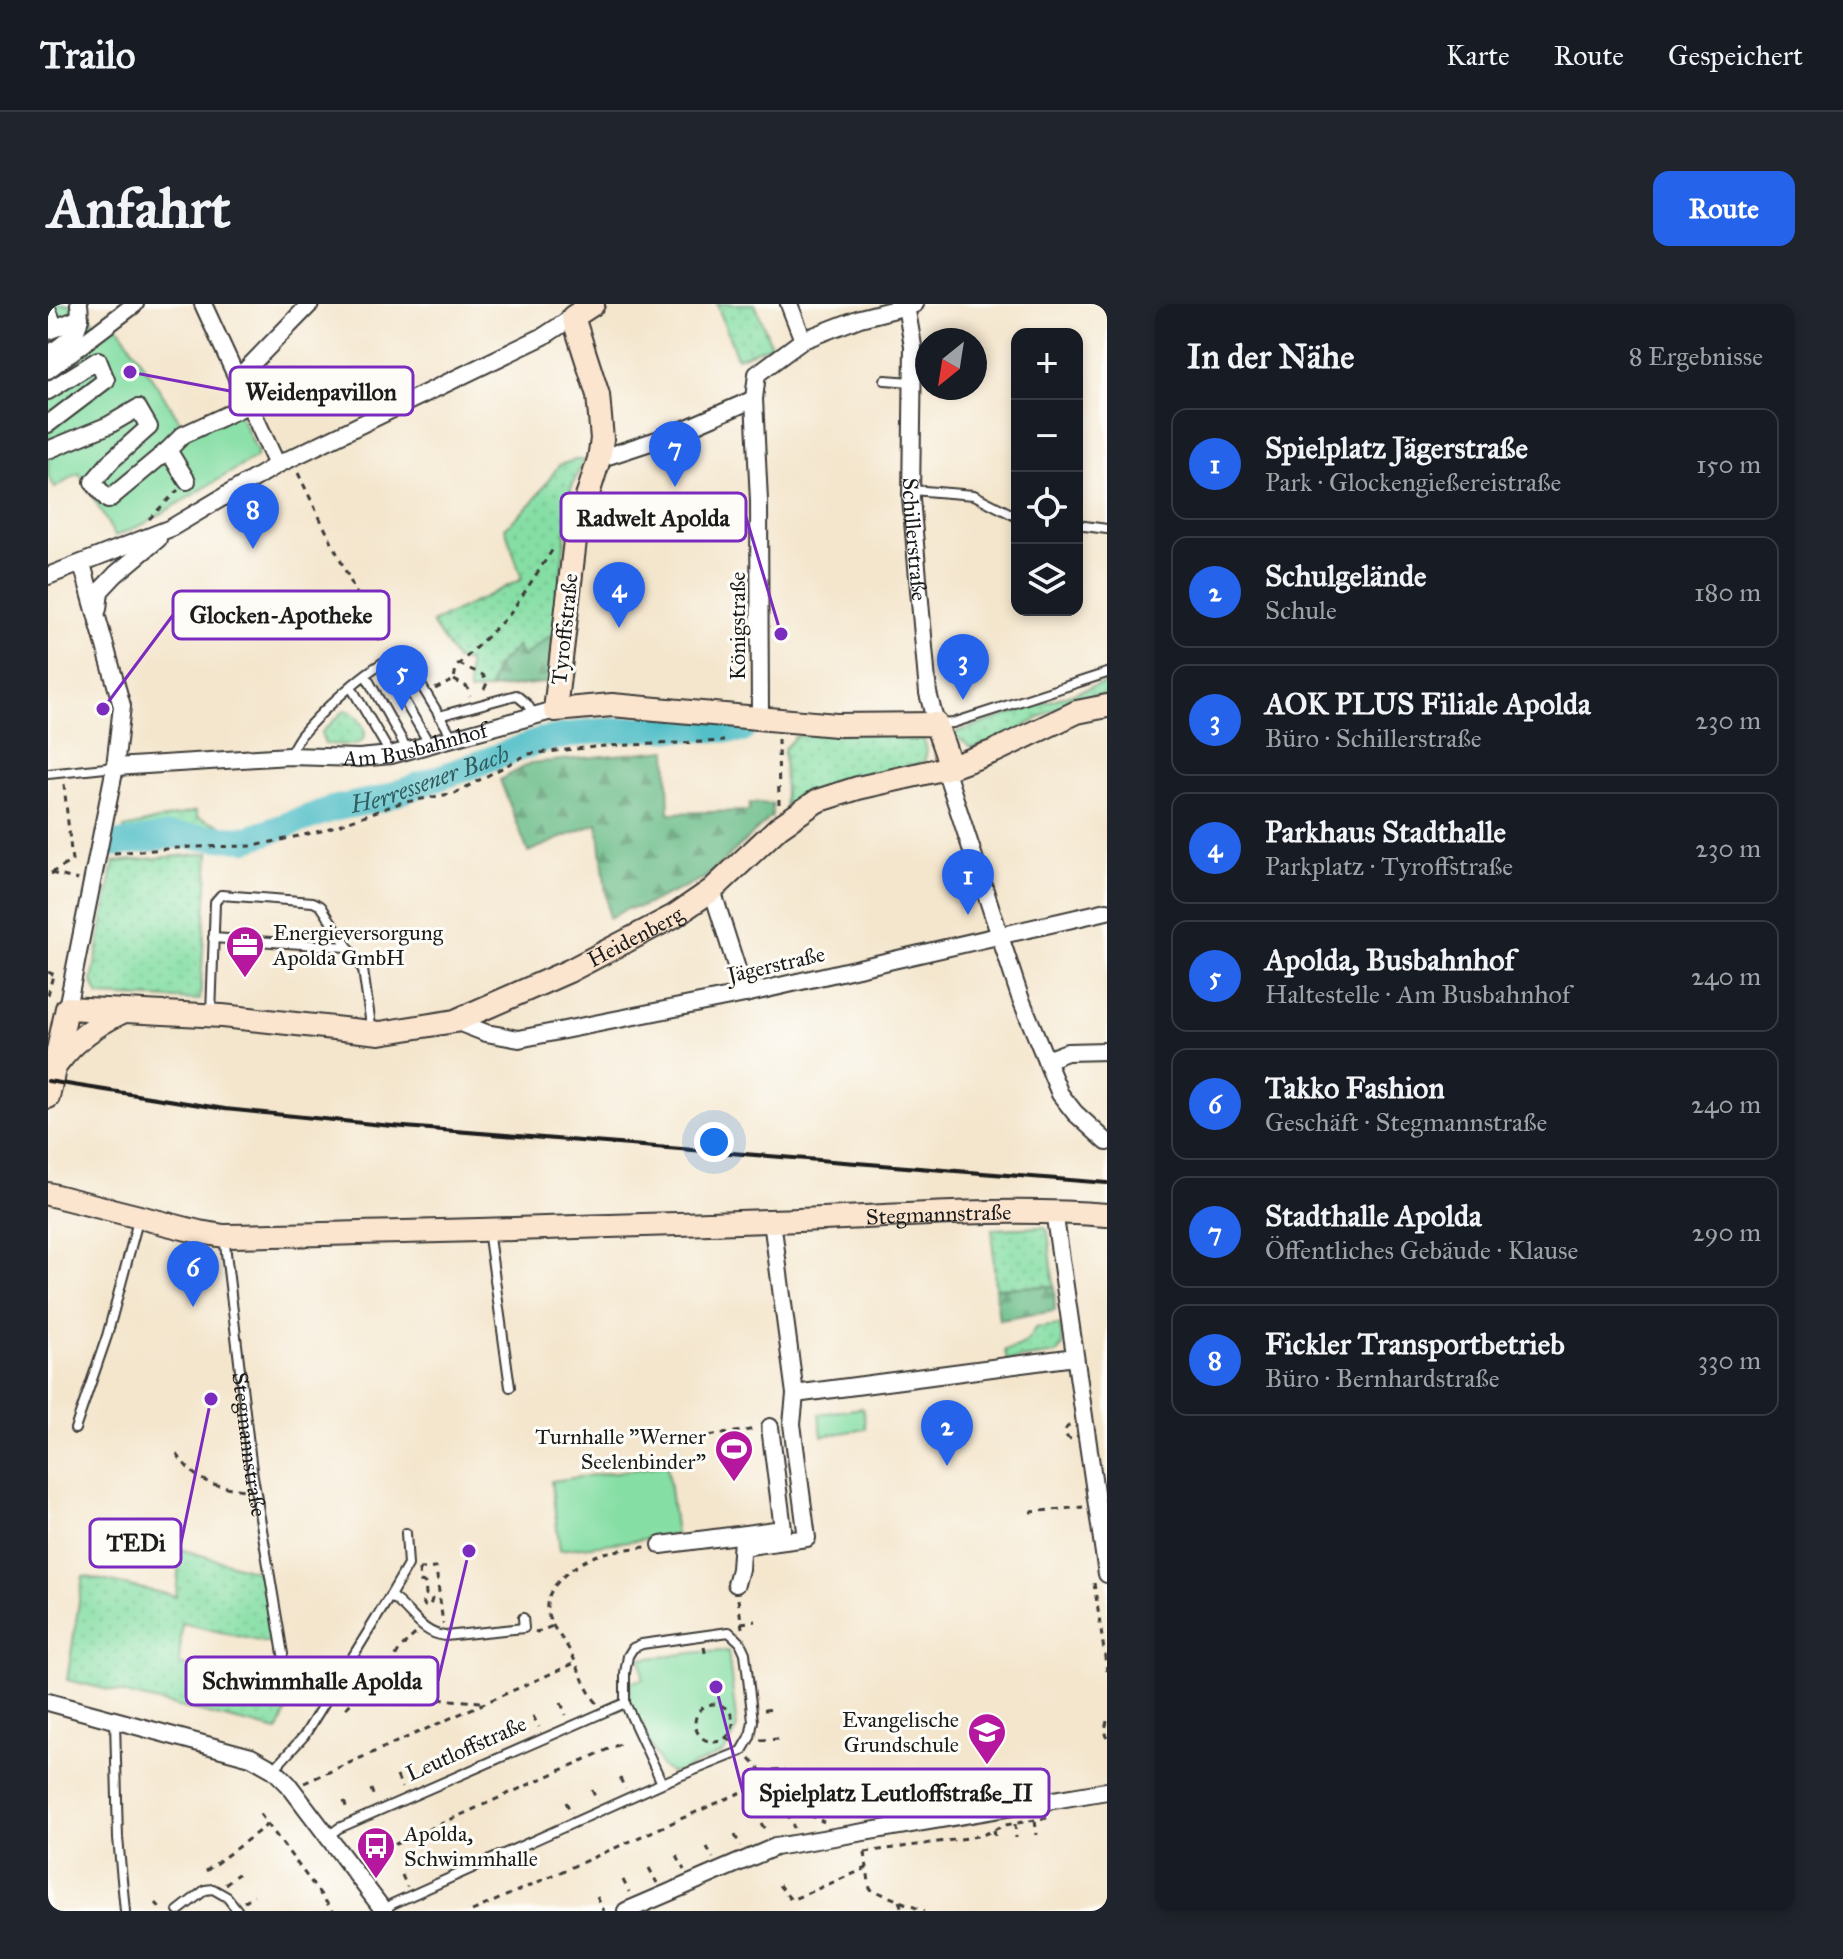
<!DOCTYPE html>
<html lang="de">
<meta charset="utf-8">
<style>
body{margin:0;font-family:"IM FELL Great Primer",serif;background:#20242c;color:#f1f3f6}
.controls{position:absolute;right:24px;top:24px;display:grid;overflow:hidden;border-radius:16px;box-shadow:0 4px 12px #0003}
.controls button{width:72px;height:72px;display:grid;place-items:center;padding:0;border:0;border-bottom:2px solid #363941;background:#171b24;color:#f1f3f6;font:40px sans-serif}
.compass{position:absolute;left:867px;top:24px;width:72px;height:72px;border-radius:50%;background:#171b24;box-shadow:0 4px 12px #0003;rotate:210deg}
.you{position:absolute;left:666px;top:838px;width:28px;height:28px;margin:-20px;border:6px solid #fff;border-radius:50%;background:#1a73e8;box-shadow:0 0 0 12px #1a73e833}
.badge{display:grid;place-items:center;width:52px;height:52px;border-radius:50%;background:#2563eb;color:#fff;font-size:26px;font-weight:700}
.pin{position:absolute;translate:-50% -66px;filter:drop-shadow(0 2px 4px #0008)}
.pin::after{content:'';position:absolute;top:42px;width:28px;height:24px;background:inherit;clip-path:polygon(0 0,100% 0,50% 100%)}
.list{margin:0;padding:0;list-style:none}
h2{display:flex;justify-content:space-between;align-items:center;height:104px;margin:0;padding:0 32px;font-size:34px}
h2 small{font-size:26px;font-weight:400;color:#9ea1a6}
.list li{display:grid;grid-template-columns:52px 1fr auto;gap:24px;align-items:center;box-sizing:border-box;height:112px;margin:0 16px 16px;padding:0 16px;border:2px solid #363941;border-radius:16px}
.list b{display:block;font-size:30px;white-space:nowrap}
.list p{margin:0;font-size:26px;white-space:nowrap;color:#9ea1a6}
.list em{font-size:26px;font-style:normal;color:#9ea1a6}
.icon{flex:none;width:44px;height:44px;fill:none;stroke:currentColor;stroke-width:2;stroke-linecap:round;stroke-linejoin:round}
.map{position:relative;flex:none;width:1059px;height:1607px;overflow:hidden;border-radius:16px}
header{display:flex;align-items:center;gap:48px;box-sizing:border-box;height:112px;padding:0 40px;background:#171b24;border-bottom:2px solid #363941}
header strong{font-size:38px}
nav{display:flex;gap:44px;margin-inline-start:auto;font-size:28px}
.intro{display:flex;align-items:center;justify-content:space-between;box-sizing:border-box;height:192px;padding:0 48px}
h1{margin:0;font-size:56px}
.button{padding:20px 36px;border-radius:16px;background:#2563eb;color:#fff;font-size:28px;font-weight:700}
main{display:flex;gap:48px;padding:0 48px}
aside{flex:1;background:#171b24;border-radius:16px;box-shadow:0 4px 12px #0003}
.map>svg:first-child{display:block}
.grass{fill:url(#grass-dots);stroke:#507d60;stroke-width:2}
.forest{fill:url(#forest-firs);stroke:#446c53;stroke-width:2}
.park{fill:#85dea4;stroke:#507d60;stroke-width:2}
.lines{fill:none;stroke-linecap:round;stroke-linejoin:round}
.river{stroke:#52bfc8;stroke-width:26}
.lane-casing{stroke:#3c3a37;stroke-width:12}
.street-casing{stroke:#3c3a37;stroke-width:20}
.secondary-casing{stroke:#3c3a37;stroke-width:26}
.path{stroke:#3c3a37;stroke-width:3;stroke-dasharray:6 6;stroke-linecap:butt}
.lane{stroke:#fff;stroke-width:8}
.street{stroke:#fff;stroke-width:16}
.secondary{stroke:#fbe5cf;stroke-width:22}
.rail{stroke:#1c1c1c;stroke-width:4}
.labels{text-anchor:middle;stroke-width:6;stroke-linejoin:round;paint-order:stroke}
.street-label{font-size:22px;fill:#1c1c1c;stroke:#fdfcf7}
.poi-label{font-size:22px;fill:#1c1c1c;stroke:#fdfcf7;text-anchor:start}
.water-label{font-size:24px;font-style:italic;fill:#325d61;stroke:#fdfcf7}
.leader{fill:none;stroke:#7b2cbf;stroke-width:3}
.callout-dot{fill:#7b2cbf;stroke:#fdfcf7;stroke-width:3}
.callout{fill:#fdfcf7;stroke:#7b2cbf;stroke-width:3}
.callout-label{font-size:24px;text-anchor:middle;font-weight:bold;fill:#1c1c1c}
</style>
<header>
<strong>Trailo</strong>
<nav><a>Karte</a><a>Route</a><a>Gespeichert</a></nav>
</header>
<div class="intro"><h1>Anfahrt</h1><a class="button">Route</a></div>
<main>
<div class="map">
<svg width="1059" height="1607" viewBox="0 0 1059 1607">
<defs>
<pattern id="grass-dots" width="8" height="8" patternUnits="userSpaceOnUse" patternTransform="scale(2)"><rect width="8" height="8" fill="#85dea4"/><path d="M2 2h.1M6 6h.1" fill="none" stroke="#72be8d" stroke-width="1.8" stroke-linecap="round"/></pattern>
<pattern id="forest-firs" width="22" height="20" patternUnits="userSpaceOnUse" patternTransform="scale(2)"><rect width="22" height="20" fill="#6cbd8a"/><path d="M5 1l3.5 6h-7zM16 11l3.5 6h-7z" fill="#589970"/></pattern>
</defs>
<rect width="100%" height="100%" fill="#fdfcf7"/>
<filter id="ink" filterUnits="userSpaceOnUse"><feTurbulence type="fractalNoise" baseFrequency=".0125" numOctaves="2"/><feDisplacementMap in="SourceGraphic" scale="16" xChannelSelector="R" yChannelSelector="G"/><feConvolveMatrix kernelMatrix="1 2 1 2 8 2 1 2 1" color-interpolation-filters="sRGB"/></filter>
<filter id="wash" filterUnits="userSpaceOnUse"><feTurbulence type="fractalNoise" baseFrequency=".006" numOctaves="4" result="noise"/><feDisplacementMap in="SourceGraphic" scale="32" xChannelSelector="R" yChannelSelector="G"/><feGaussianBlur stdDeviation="1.8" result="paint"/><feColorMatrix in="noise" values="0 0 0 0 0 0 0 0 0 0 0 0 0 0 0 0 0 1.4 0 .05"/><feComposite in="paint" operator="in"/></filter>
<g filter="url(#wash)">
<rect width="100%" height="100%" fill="#f4e6cd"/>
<g class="grass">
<polygon points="669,0 707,0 723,41 689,54"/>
<polygon points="527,156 536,156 523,184 506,329 475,353 470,344 447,364 442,385 421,388 420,358 408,356 384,319 474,275 457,224 485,198 511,161"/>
<polygon points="1059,378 1059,390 1041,392 1008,404 957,434 924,444 907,432 906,429"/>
<path d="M297,406c10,1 21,17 20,27l-8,8 -32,-1 -4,-11z"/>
<path d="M853,429l18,2c9,9 9,15 5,27l-105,28 -34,17 -1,-58 11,-12 17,-3z"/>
<polygon points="148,507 149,513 173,521 173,530 119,528 95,532 91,526 76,528 76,524"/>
<polygon points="161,549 152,696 51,692 44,677 66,558"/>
<polygon points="996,923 1000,927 1006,982 947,984 944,925"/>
<path d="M1012,1021l3,21 -7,8 -49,7 -2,-11c17,-2 23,-7 30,-22z"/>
<polygon points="132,1245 218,1270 228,1341 134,1319 131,1360 239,1386 243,1394 230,1427 19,1376 35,1272 128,1292"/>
</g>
<g class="forest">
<polygon points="506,329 502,378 442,385 447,364 469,343 475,353"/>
<polygon points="619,446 621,509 701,507 702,499 725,500 724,512 657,574 593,603 578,605 561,615 550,519 480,548 452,476 483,459"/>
<polygon points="1006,982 1007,1007 951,1016 947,984"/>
</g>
<g class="park">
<polygon points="0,0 37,0 48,23 68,19 138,126 189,105 210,149 208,153 96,220 67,232 31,169 7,184 0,173"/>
<polygon points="815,1104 818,1125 774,1132 771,1110"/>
<polygon points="619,1161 628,1231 512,1246 503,1177"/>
<polygon points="680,1347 689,1424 683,1437 676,1448 632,1468 623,1469 613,1462 581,1398 582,1378 595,1375 593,1355 652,1348"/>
</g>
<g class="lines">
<path class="river" id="s1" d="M70,540l51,-8 79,3 84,-30 49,-10 162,-59 45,-8 63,-4 91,2"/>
</g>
</g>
<g filter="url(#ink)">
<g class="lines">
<defs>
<g id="lane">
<polyline points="837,76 864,78"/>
<polyline points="864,186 926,191 969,213"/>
<polyline points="1029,221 1059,225"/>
<polyline points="334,359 382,441"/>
<polyline points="318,372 360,447"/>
<polyline points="303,383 343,451"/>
<polyline points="391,412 468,391 479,400 486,411"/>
<polyline points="892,420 905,419 1059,369"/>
<path d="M241,451c5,-7 8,-16 14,-22 14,-17 69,-70 88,-73 7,-2 12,1 18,5l44,73"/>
<polyline points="0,470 67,463"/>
<polyline points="165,634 299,643"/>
<polyline points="163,711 167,598 173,591 265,598 273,602 315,666 324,728"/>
<polyline points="440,926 462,1083"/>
<path id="s2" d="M176,932l28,234 31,184"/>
<polyline points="27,1125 59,1032 91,913"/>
<path d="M342,1292c21,13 29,37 55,40l79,-8 -1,-10"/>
<polyline points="67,1417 70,1534 77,1607"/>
<polyline points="226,1465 256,1432 342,1292 360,1261 358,1229"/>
<polyline points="280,1532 291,1524 577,1399"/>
<polyline points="130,1607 157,1586 165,1585 179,1593 190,1607"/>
<polyline points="335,1607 344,1600 614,1479 694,1447 702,1433 705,1417 697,1349 692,1338 681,1328 594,1340 585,1344 580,1352 577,1369 577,1399 614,1479"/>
</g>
<g id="street">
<polyline points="155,0 229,161"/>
<polyline points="741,0 755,36"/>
<path id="s3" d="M858,2l7,40 -2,152 17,195 8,31"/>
<polyline points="0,7 7,24"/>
<polyline points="0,27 32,14"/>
<path d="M0,51c22,-16 35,-21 31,-51"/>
<polyline points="0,66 87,0"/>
<polyline points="189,75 262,0"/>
<polyline points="0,87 50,56 58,76 0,120"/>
<polyline points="0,146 61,121 90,104 101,123 64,156 45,178 60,196 120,146"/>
<polyline points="551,155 621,132 706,95"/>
<polyline points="139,177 120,146 135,131 200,101"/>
<polyline points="0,272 123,224 229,161 496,32 525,13"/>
<polyline points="50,305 52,287 68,270 110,235"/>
<polyline points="712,414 711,197 706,95 709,70 755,36 812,14 867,0"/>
<path id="s4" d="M67,463l174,-11 70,2 32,-3 164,-45"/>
<polyline points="897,465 972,693 1012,790 1027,809 1059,838"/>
<polyline points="664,586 697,690"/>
<polyline points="19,704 67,463 74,402 34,260"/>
<polyline points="407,717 438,729 471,735 697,690 1059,607"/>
<polyline points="998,756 1019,748 1059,747"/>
<polyline points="1006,907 1059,1270"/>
<polyline points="747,1090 1027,1053"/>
<polyline points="613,1241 735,1225 722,1123"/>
<polyline points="694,1243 759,1234 744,1120 747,1090 724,917"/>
<polyline points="688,1280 692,1265 694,1234"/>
<polyline points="0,1398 203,1453 226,1466 240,1480 336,1607"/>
<polyline points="578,1607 727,1543 1059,1487"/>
</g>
<g id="secondary">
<polyline points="545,0 525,13 550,91 554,135 551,155 528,228 507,406 564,401 788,421 888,420 903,463"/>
<path d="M9,760c18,-24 38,-39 65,-52"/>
<path id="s5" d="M0,793l19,-89 155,8 158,17 75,-12 114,-50 105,-55 38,-26 67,-63 38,-26 41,-13 93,-21 44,-16 82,-39 30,-6"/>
<path id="s6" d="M0,890l151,38 25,4c181,-3 363,-9 544,-15 113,-3 226,-15 339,-6"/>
</g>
</defs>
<use href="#lane" class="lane-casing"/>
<use href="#street" class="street-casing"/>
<use href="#secondary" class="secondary-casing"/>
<g class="path">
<polyline points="250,169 333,340"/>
<polyline points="101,215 130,186"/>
<polyline points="411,360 435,371 439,379 434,390"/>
<polyline points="406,376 419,383 422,392"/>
<polyline points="387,385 406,376 408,363 462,310 507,242"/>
<polyline points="730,435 731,500"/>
<polyline points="66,549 143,543 206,542 273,527 352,499 407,489 480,450 556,442 676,437"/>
<polyline points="3,569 24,557 16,480"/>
<polyline points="3,569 30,576"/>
<polyline points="0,668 9,672"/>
<polyline points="0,691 5,671"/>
<circle cx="1024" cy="1128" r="7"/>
<polyline points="638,1135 709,1125"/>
<path d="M129,1150c20,29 34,31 67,36"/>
<polyline points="982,1208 1035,1203"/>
<polyline points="371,1265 388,1264 395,1320"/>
<polyline points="371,1266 372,1278 377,1279 378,1290 375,1298 377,1302 382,1302 384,1295 378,1293"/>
<polyline points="1046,1279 1059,1367"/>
<polyline points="690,1295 694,1324"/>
<polyline points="693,1319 708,1317"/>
<polyline points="487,1327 489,1328 505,1322"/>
<polyline points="656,1343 658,1353"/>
<polyline points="245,1355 281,1374"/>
<polyline points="384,1377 381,1385 387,1395 433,1398"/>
<polyline points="513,1399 518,1411"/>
<path d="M549,1399c-13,-15 -17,-33 -26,-50 -7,-14 -21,-26 -24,-43 -3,-26 34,-51 57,-57 14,-3 29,-5 43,-6"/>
<circle cx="666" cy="1419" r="19"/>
<polyline points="298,1404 342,1363 352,1345 368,1329"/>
<polyline points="716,1406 728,1405"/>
<polyline points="485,1412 491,1423"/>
<polyline points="1059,1417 1057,1426 1059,1433"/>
<polyline points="459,1424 464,1435"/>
<polyline points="679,1433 685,1439"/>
<polyline points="712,1436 732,1435"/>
<polyline points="702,1455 729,1484 735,1498 776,1518"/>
<polyline points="713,1467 737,1465"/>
<polyline points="349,1472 354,1484"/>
<polyline points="572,1474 577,1485"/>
<polyline points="256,1479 527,1359"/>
<polyline points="323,1485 327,1496"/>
<polyline points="544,1486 549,1497"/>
<polyline points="296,1497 300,1508"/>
<polyline points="518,1498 523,1509"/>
<polyline points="735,1498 746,1524"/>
<polyline points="212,1510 285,1607"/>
<polyline points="987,1517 989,1531"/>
<polyline points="713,1519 719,1529"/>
<polyline points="967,1520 968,1534"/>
<polyline points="946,1526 948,1537"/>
<polyline points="687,1531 692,1542"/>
<polyline points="659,1543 665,1554"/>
<polyline points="408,1547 413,1558"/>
<polyline points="817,1548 920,1534 937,1530 957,1521 1005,1513"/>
<polyline points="817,1548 819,1564"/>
<polyline points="629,1552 636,1566"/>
<polyline points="314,1555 574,1439"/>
<polyline points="382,1559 386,1570"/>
<polyline points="601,1564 609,1579"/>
<polyline points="158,1567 219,1521"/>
<polyline points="354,1571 359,1583"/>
<polyline points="575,1576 581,1588"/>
<polyline points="177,1580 190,1570"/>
<polyline points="731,1581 743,1596 819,1564 822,1585 876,1607"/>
<polyline points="549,1593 556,1607"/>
<polyline points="851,1597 855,1607"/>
<polyline points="196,1598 206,1591"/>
<polyline points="108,1599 115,1607"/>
<polyline points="523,1605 524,1607"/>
<polyline points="424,1607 721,1476"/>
</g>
<use href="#lane" class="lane"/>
<use href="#street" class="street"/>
<use href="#secondary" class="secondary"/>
<polyline class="rail" points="0,777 177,805 344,822 1059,879"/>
</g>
</g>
<defs>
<symbol id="office-pin" viewBox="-11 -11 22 30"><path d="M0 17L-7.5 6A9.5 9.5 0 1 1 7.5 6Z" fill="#b5179e" stroke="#fdfcf7"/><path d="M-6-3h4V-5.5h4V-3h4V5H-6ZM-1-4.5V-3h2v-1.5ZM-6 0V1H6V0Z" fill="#fff"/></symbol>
<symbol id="stadium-pin" viewBox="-11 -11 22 30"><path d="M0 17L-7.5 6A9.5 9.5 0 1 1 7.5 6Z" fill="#b5179e" stroke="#fdfcf7"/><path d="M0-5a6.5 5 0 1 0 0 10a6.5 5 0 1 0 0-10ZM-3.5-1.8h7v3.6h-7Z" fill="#fff"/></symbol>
<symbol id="school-pin" viewBox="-11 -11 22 30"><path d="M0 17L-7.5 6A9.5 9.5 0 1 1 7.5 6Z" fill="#b5179e" stroke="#fdfcf7"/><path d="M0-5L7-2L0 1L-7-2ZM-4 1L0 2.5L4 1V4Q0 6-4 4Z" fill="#fff"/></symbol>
<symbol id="bus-pin" viewBox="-11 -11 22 30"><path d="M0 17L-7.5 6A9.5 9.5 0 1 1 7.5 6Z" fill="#b5179e" stroke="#fdfcf7"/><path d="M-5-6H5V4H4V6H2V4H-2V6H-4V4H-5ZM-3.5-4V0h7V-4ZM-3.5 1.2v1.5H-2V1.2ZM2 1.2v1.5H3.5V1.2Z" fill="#fff"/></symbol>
</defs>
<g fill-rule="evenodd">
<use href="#office-pin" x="175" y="619" width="44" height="60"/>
<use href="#stadium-pin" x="664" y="1123" width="44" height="60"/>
<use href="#school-pin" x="917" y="1406" width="44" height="60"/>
<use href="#bus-pin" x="306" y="1520" width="44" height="60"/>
</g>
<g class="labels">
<g class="street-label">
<text dy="8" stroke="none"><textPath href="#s3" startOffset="234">Schillerstraße</textPath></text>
<text transform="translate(689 322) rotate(-90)" y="8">Königstraße</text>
<text transform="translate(516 325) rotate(-84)" y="8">Tyroffstraße</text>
<text dy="8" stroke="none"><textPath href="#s4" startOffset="302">Am Busbahnhof</textPath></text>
<text dy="8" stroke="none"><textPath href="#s5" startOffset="680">Heidenberg</textPath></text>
<text transform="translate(728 660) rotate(-13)" y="8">Jägerstraße</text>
<text dy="8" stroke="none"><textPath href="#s6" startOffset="896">Stegmannstraße</textPath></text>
<text dy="8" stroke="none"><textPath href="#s2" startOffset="210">Stegmannstraße</textPath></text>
<text transform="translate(418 1444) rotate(-24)" y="8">Leutloffstraße</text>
</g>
<g class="poi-label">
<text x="225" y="636">Energieversorgung<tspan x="225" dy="25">Apolda GmbH</tspan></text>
<text x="658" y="1140" text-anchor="end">Turnhalle "Werner<tspan x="658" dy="25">Seelenbinder"</tspan></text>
<text x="911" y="1423" text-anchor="end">Evangelische<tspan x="911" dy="25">Grundschule</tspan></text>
<text x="356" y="1537">Apolda,<tspan x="356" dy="25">Schwimmhalle</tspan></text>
</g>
<g class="water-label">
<text dy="8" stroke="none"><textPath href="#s1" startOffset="322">Herressener Bach</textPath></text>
</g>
</g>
<path class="leader" d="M82 68L182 87M733 330L698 213M55 405L125 311M163 1095L133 1239M421 1247L390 1377M668 1383L695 1489"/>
<g class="callout-dot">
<circle cx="82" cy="68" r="8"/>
<circle cx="733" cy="330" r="8"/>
<circle cx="55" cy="405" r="8"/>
<circle cx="163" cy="1095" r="8"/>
<circle cx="421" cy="1247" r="8"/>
<circle cx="668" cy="1383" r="8"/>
</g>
<g class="callout">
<rect x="182" y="63" width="183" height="48" rx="8"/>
<rect x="513" y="189" width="185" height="48" rx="8"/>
<rect x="125" y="287" width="216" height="48" rx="8"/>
<rect x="42" y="1215" width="91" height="48" rx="8"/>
<rect x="138" y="1353" width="252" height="48" rx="8"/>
<rect x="695" y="1465" width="306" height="48" rx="8"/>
</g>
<g class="callout-label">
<text x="273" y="96">Weidenpavillon</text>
<text x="605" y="222">Radwelt Apolda</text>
<text x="233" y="319">Glocken-Apotheke</text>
<text x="88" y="1247">TEDi</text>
<text x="264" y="1385">Schwimmhalle Apolda</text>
<text x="848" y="1497">Spielplatz Leutloffstraße_II</text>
</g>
</svg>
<div class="controls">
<button>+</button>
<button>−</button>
<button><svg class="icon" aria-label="locate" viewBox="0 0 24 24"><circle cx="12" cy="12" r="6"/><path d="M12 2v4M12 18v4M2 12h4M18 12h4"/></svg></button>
<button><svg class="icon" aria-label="layers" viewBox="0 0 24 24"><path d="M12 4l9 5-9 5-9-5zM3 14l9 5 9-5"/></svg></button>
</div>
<svg class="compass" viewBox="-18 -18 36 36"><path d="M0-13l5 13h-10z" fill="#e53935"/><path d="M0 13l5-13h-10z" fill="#9ea1a6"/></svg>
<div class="you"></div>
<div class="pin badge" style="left:920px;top:611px">1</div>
<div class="pin badge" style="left:899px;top:1162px">2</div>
<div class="pin badge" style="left:915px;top:396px">3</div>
<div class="pin badge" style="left:571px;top:324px">4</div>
<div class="pin badge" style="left:354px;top:407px">5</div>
<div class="pin badge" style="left:145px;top:1003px">6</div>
<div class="pin badge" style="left:627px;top:183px">7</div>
<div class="pin badge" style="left:205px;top:245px">8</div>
</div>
<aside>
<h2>In der Nähe<small>8 Ergebnisse</small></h2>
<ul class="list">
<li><span class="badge">1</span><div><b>Spielplatz Jägerstraße</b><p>Park · Glockengießereistraße</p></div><em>150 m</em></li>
<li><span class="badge">2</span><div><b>Schulgelände</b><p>Schule</p></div><em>180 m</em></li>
<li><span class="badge">3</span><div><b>AOK PLUS Filiale Apolda</b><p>Büro · Schillerstraße</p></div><em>230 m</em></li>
<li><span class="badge">4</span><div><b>Parkhaus Stadthalle</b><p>Parkplatz · Tyroffstraße</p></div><em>230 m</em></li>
<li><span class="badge">5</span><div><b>Apolda, Busbahnhof</b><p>Haltestelle · Am Busbahnhof</p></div><em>240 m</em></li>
<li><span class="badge">6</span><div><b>Takko Fashion</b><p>Geschäft · Stegmannstraße</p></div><em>240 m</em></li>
<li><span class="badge">7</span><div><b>Stadthalle Apolda</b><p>Öffentliches Gebäude · Klause</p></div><em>290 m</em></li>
<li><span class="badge">8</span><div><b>Fickler Transportbetrieb</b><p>Büro · Bernhardstraße</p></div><em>330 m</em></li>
</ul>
</aside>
</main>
